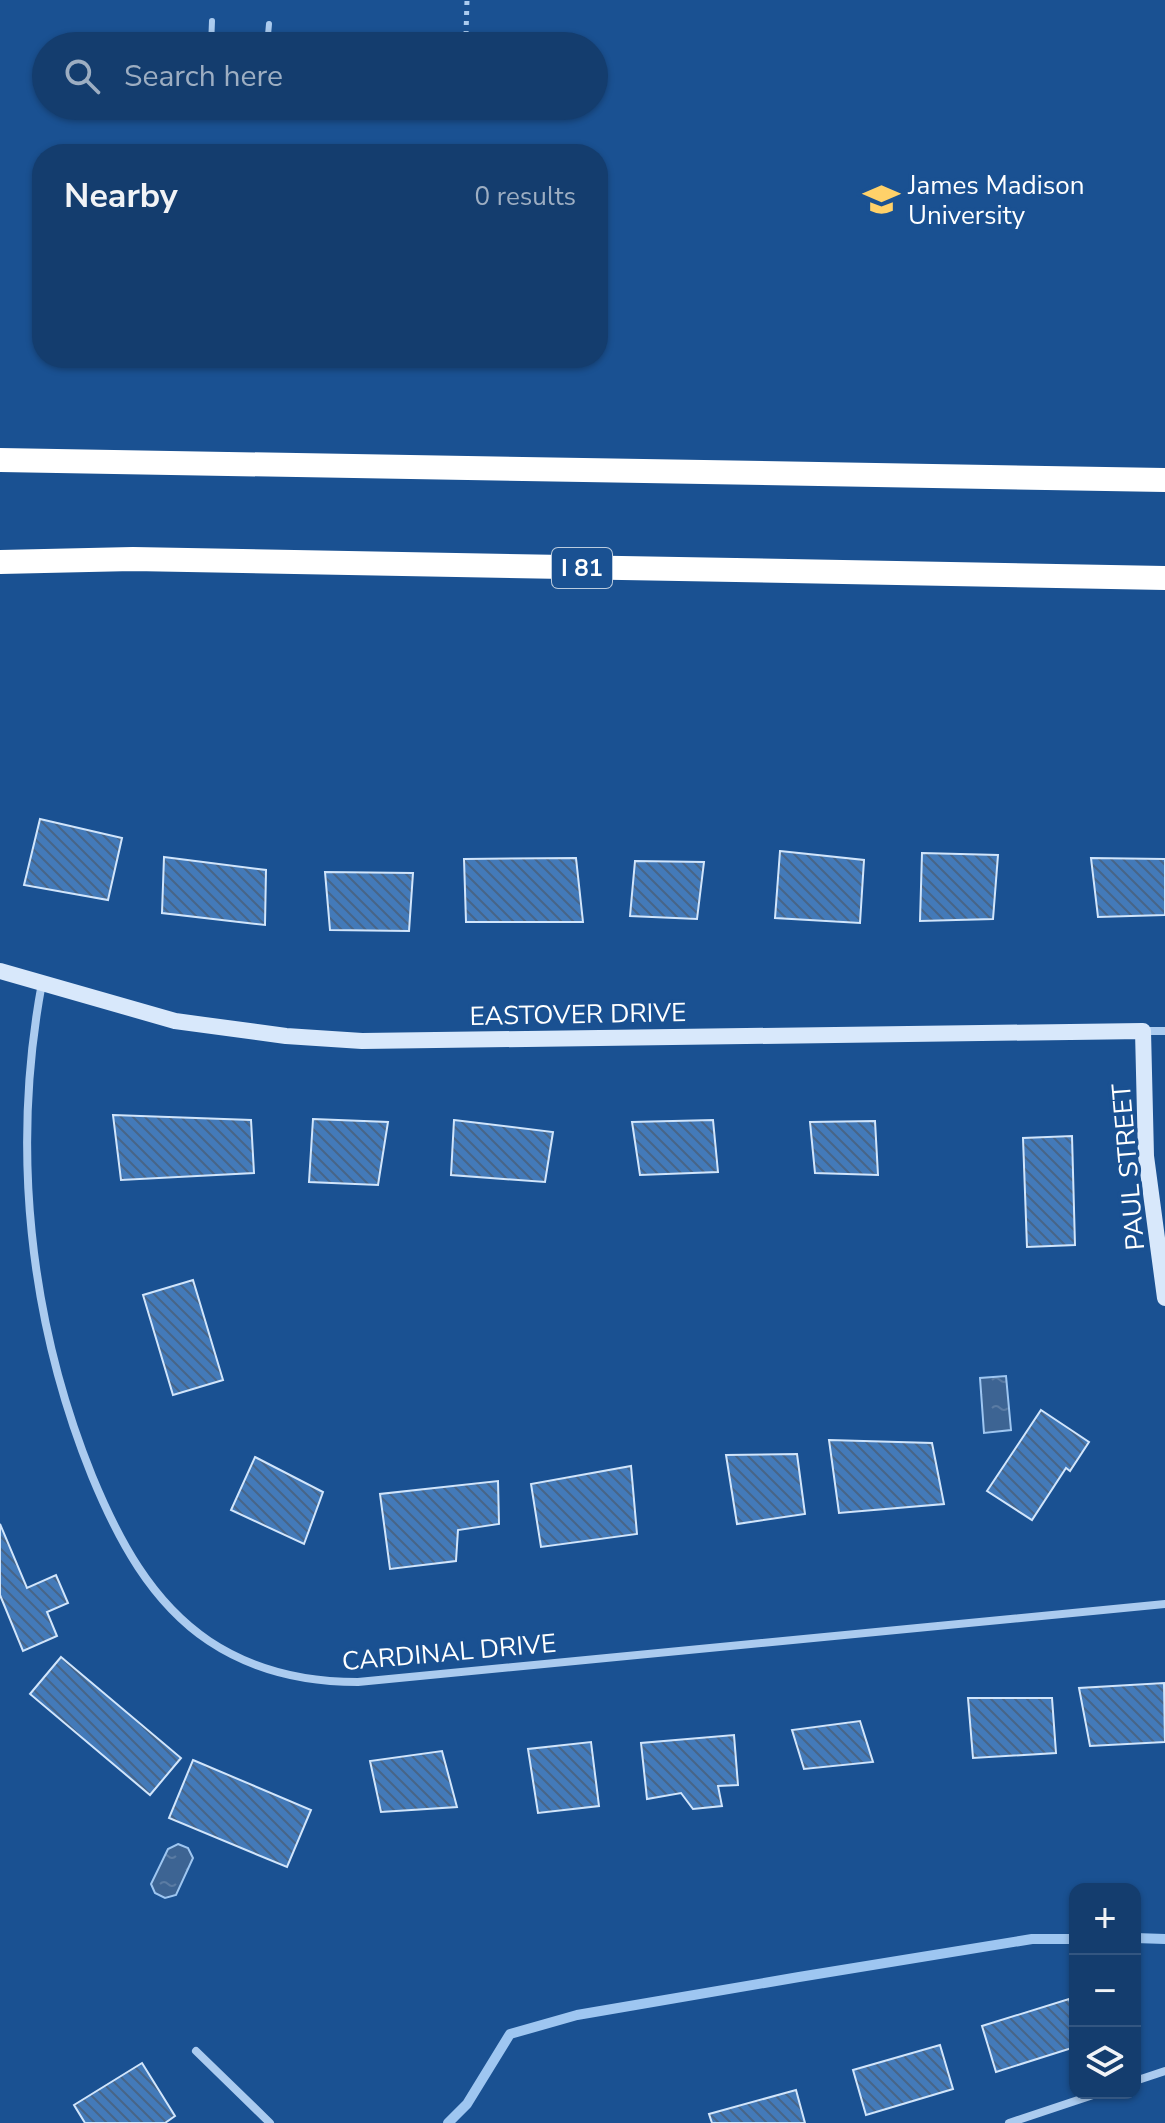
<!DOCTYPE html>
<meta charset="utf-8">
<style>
body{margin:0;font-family:"Nunito Sans",sans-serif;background:#214876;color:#f1f3f6}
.controls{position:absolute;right:24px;bottom:24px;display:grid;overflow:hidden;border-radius:16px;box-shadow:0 2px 6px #0004}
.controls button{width:72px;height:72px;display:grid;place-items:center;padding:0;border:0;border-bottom:2px solid #335681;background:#143d6e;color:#f1f3f6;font:40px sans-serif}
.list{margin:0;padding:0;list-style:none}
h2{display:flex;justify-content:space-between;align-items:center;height:104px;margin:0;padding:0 32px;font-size:34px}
h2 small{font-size:26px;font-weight:400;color:#9daec2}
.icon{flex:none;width:44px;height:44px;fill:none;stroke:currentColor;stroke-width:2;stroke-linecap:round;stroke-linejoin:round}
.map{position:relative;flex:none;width:1165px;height:2123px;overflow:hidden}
.search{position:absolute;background:#143d6e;box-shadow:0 2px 6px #0004;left:32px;top:32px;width:576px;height:88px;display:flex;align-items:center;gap:20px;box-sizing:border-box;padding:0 28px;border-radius:44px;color:#9daec2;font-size:30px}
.panel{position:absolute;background:#143d6e;box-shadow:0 2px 6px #0004;left:32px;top:144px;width:576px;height:224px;border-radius:32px}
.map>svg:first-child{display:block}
.water{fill:url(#water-ripples);stroke:#9ec6f1;stroke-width:2}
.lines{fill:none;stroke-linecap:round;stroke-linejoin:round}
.stream{stroke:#9ec6f1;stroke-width:10}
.building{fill:url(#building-back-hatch);stroke:#d1e5fb;stroke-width:2}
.path{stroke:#abcbef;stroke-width:5;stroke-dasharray:4 6;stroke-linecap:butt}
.lane{stroke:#abcbef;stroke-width:6}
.street{stroke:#abcbef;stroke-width:8}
.secondary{stroke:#d8e8fb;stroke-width:16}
.highway{stroke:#fff;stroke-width:24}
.labels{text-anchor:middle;stroke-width:7;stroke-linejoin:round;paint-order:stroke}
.shield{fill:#1a5192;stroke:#bacbde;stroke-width:2}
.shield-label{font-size:24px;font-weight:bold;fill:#fff}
.poi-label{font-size:26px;fill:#fff;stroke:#1a5192;text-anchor:start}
.street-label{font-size:26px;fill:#fff;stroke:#1a5192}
</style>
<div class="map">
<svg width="1165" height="2123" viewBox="0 0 1165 2123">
<defs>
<pattern id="water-ripples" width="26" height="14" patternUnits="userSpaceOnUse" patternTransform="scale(2)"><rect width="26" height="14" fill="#3d6493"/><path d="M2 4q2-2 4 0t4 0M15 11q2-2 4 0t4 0" fill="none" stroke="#5a7ba3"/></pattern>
<pattern id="building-back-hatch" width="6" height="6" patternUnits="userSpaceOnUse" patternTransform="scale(2)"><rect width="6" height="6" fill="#437ab9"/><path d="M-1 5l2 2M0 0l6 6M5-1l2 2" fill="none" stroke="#476588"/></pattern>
</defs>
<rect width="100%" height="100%" fill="#1a5192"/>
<g class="water">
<polygon points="1006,1376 1011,1430 984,1433 980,1378"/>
<polygon points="178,1844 188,1848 193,1858 176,1895 165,1898 155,1893 151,1884 168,1849"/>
</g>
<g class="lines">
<g class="stream">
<polyline points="1135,1938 1165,1939"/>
<polyline points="448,2123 467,2104 510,2034 577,2015 799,1977 1032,1939 1075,1939"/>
</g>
</g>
<g class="building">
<polygon points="40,819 122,838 108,900 24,885"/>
<polygon points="780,851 864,860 860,923 775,918"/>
<polygon points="922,853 998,855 993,919 920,921"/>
<polygon points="164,857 266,870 265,925 162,913"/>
<polygon points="576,858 583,922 466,922 464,859"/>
<polygon points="1091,858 1165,859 1165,915 1098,917"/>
<polygon points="635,861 704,862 697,919 630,916"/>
<polygon points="325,872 413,873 409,931 330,930"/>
<polygon points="113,1115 251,1120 254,1173 121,1180"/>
<polygon points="313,1119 388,1122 378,1185 309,1182"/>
<polygon points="454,1120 553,1132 545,1182 451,1175"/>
<polygon points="713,1120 718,1172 640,1175 632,1122"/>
<polygon points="875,1121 878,1175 815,1173 810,1122"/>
<polygon points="1072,1136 1075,1245 1027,1247 1023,1138"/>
<polygon points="193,1280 223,1380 173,1395 143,1295"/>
<polygon points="1041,1410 1089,1442 1070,1471 1066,1468 1032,1520 987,1491"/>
<polygon points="829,1440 932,1443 944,1504 839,1513"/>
<polygon points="797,1454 805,1514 737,1524 726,1455"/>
<polygon points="255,1457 323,1492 304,1544 231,1510"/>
<polygon points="631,1466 637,1534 541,1547 531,1484"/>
<polygon points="498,1481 499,1524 458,1530 456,1561 390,1569 380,1494"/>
<polygon points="0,1524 27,1588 56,1575 68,1603 47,1612 57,1636 23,1651 0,1595"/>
<polygon points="61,1657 181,1758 150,1795 30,1694"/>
<polygon points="1164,1683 1165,1742 1090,1746 1079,1688"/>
<polygon points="968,1698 1052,1698 1056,1753 973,1758"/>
<polygon points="860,1721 873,1762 804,1769 792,1730"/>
<polygon points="734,1735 738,1785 718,1786 722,1806 693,1809 681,1793 647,1799 641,1743"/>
<polygon points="591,1742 599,1806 538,1813 528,1749"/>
<polygon points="442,1751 457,1807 381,1812 370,1761"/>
<polygon points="193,1760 311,1810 287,1867 169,1818"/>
<polygon points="1069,1999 1075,2018 1075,2047 996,2072 982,2026"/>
<polygon points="940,2045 953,2089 866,2115 853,2070"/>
<polygon points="142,2063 175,2116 165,2123 85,2123 74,2105"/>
<polygon points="796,2090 805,2123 712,2123 709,2114"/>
</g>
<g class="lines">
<polyline class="path" points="466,35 467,0"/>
<g class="lane">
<polyline points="211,46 212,21"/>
<polyline points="267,46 269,24"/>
<polyline points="208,110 208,106"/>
<polyline points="262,113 262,106"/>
</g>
<g class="street">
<path d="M42,983c-31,165 -13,337 50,493 26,63 59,126 117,165 45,30 96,41 149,41l807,-78"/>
<polyline points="1143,1031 1165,1031"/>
<polyline points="196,2051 270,2123"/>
<polyline points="1135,2081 1165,2071"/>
<polyline points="1009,2123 1099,2093"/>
</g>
<polyline class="secondary" points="0,971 175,1021 286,1036 362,1041 1143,1031 1146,1156 1165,1298"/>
<g class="highway">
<polyline points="0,460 1165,480"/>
<polyline points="0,562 133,559 1165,578"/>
</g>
</g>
<defs>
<symbol id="university-bare" viewBox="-9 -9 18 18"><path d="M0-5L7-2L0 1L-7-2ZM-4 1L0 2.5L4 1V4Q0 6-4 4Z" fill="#ffd169" stroke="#1a5192" stroke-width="2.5" paint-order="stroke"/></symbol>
</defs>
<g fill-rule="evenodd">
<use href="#university-bare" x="856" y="174" width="51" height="51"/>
</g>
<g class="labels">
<rect class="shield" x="552" y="548" width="60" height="40" rx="6"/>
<g class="shield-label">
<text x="582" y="576">I 81</text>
</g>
<g class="poi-label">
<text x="908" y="194">James Madison<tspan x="908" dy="30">University</tspan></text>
</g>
<g class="street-label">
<text transform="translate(578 1014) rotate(-1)" y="9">EASTOVER DRIVE</text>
<text transform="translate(1128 1167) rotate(-95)" y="9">PAUL STREET</text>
<text transform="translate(449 1652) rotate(-5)" y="9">CARDINAL DRIVE</text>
</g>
</g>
</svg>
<div class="controls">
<button>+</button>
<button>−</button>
<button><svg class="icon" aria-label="layers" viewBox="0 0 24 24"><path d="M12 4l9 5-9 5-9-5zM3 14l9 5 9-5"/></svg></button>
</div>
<div class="search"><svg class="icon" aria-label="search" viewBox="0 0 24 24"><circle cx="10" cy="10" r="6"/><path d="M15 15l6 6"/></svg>Search here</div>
<section class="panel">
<h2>Nearby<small>0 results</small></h2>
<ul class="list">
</ul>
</section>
</div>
